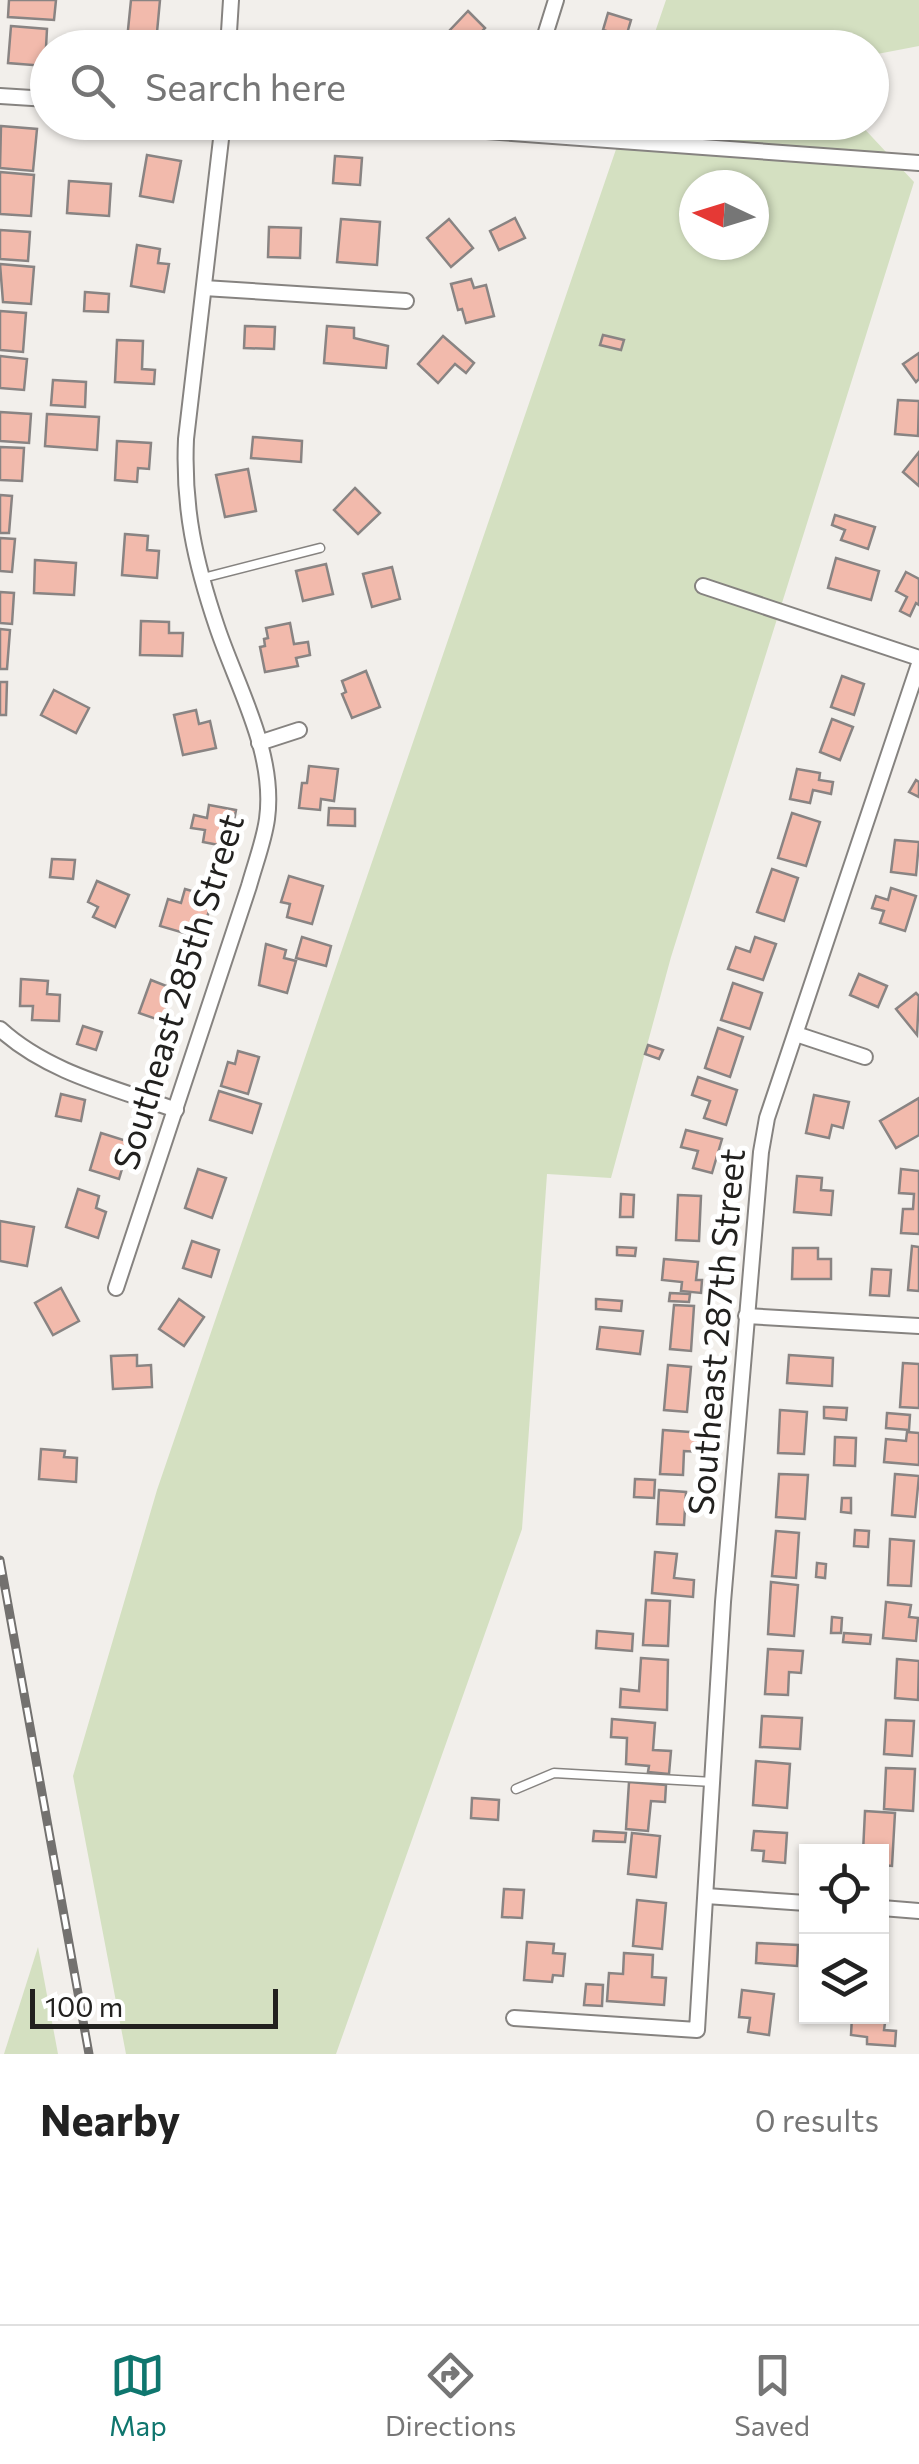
<!DOCTYPE html>
<style>
body{margin:0;font-family:Commissioner,sans-serif;background:#f6f6f6;color:#222}
.controls{position:absolute;right:30px;bottom:30px;display:grid;overflow:hidden;border-radius:0px;box-shadow:0 2px 8px #0004}
.controls button{width:90px;height:90px;display:grid;place-items:center;padding:0;border:0;border-bottom:2px solid #e0e0e0;background:#fff;color:#222;font:50px sans-serif}
.compass{position:absolute;left:679px;top:170px;width:90px;height:90px;border-radius:50%;background:#fff;box-shadow:0 2px 8px #0004;rotate:274deg}
.scale{position:absolute;left:30px;bottom:25px;width:248px;box-sizing:border-box;padding-left:10px;border:5px solid #22211f;border-top:0;font-size:28px;line-height:35px;white-space:nowrap;color:#22211f;-webkit-text-stroke:8px #fff;paint-order:stroke}
.list{margin:0;padding:0;list-style:none}
h2{display:flex;justify-content:space-between;align-items:center;height:130px;margin:0;padding:0 40px;font-size:42px}
h2 small{font-size:32px;font-weight:400;color:#767676}
.icon{flex:none;width:55px;height:55px;fill:none;stroke:currentColor;stroke-width:2;stroke-linecap:round;stroke-linejoin:round}
.map{position:relative;flex:none;width:919px;height:2054px;overflow:hidden}
.search{position:absolute;background:#fff;box-shadow:0 2px 8px #0004;left:30px;right:30px;top:30px;height:110px;display:flex;align-items:center;gap:25px;box-sizing:border-box;padding:0 35px;border-radius:55px;color:#767676;font-size:38px}
.sheet{height:270px;background:#fff}
nav{display:flex;justify-content:space-around;align-items:center;box-sizing:border-box;height:140px;border-top:2px solid #e0e0e0;background:#fff;font-size:28px;color:#767676}
nav a{display:grid;justify-items:center;gap:5px}
nav .on{color:#0f766e}
.map>svg:first-child{display:block}
.green{fill:#d4e0c1;fill-rule:evenodd}
.building{fill:#f2baac;stroke:#898483;stroke-width:2.5}
.lines{fill:none;stroke-linecap:round;stroke-linejoin:round}
.service-casing{stroke:#868380;stroke-width:11}
.minor-casing{stroke:#868380;stroke-width:18}
.service{stroke:#fff;stroke-width:8}
.minor{stroke:#fff;stroke-width:14}
.rail-casing{stroke:#73716f;stroke-width:9}
.rail{stroke:#fff;stroke-width:5;stroke-dasharray:15;stroke-linecap:butt}
.labels{text-anchor:middle;stroke-width:10;stroke-linejoin:round;paint-order:stroke}
.street-label{font-size:35px;fill:#22211f;stroke:#fff}
</style>
<div class="map">
<svg width="919" height="2054" viewBox="0 0 919 2054">
<rect width="100%" height="100%" fill="#f2efeb"/>
<g class="green">
<polygon points="666,0 919,0 919,46 872,55 872,48 650,47"/>
<path d="M625,123h234l55,59 -243,775 -60,221 -64,-4 -25,355 -186,525h-210l-53,-278 84,-286zM694,185h60v60h-60z"/>
<polygon points="38,1947 58,2054 4,2054"/>
</g>
<g class="building">
<polygon points="9,0 56,0 54,20 8,17"/>
<polygon points="131,0 160,0 156,43 127,40"/>
<polygon points="468,11 485,28 466,48 433,48"/>
<polygon points="608,13 631,20 626,37 603,30"/>
<polygon points="11,26 47,29 45,66 8,63"/>
<polygon points="589,33 612,41 610,48 585,48"/>
<polygon points="1,126 37,129 33,171 0,168"/>
<polygon points="147,155 181,161 173,202 140,196"/>
<polygon points="335,156 362,158 360,185 333,183"/>
<polygon points="0,172 34,175 31,216 0,214"/>
<polygon points="69,181 111,184 109,216 67,213"/>
<polygon points="515,218 525,238 499,250 490,231"/>
<polygon points="341,219 380,222 377,265 337,262"/>
<polygon points="449,219 473,248 451,267 427,238"/>
<polygon points="269,227 301,228 300,258 268,257"/>
<polygon points="0,230 30,232 28,261 0,259"/>
<polygon points="137,245 160,249 158,263 169,264 164,292 131,286"/>
<polygon points="0,264 34,267 31,304 3,302"/>
<polygon points="471,279 474,288 486,285 494,316 466,323 462,309 458,310 451,284"/>
<polygon points="85,292 109,294 108,312 84,311"/>
<polygon points="0,311 26,313 23,352 0,350"/>
<polygon points="245,326 275,327 274,349 244,348"/>
<polygon points="327,326 354,328 354,338 388,346 386,368 324,363"/>
<polygon points="603,335 624,340 621,350 600,345"/>
<polygon points="443,336 474,363 466,373 455,364 438,383 418,364"/>
<polygon points="117,340 143,341 142,369 155,370 154,384 115,382"/>
<polygon points="919,353 919,379 916,382 903,364"/>
<polygon points="0,356 27,359 24,390 0,388"/>
<polygon points="53,380 86,382 85,407 51,405"/>
<polygon points="898,400 919,401 918,436 895,434"/>
<polygon points="0,412 31,414 29,443 0,441"/>
<polygon points="47,414 99,417 97,450 45,446"/>
<polygon points="253,437 302,441 301,462 251,458"/>
<polygon points="117,441 151,443 149,469 138,468 137,482 115,480"/>
<polygon points="0,447 24,448 22,481 0,480"/>
<polygon points="919,452 919,486 903,472"/>
<polygon points="248,469 256,511 225,517 216,475"/>
<polygon points="355,488 380,513 358,534 334,510"/>
<polygon points="0,495 12,496 9,533 0,533"/>
<polygon points="835,515 875,527 868,549 841,540 845,530 832,525"/>
<polygon points="125,534 148,536 147,550 159,551 157,578 122,575"/>
<polygon points="0,538 15,539 12,572 0,571"/>
<polygon points="836,558 879,571 871,600 828,588"/>
<polygon points="35,560 76,563 74,595 34,593"/>
<polygon points="326,564 333,594 303,601 296,571"/>
<polygon points="392,567 400,599 372,607 363,574"/>
<polygon points="906,572 919,579 919,605 916,603 910,616 900,611 907,597 896,591"/>
<polygon points="0,592 14,593 12,624 0,623"/>
<polygon points="141,621 169,622 169,633 183,633 182,656 140,655"/>
<polygon points="290,623 294,644 308,642 310,655 296,658 298,666 265,672 260,647 265,646 264,639 268,638 266,628"/>
<polygon points="0,629 10,630 7,669 0,669"/>
<polygon points="366,671 380,707 352,718 342,694 346,692 342,681"/>
<polygon points="842,676 864,684 854,715 831,707"/>
<polygon points="0,682 7,682 6,715 0,715"/>
<polygon points="54,690 89,708 76,733 41,715"/>
<polygon points="196,710 199,724 210,721 216,748 183,755 174,715"/>
<polygon points="832,719 853,727 840,760 820,752"/>
<polygon points="309,766 338,769 334,801 321,799 320,810 299,808 302,783 307,783"/>
<polygon points="797,769 820,773 819,780 833,782 831,794 813,790 810,803 790,799"/>
<polygon points="916,780 919,782 919,797 909,792"/>
<polygon points="209,805 236,810 229,847 203,842 205,830 191,828 194,815 207,818"/>
<polygon points="329,808 355,809 355,826 328,825"/>
<polygon points="792,813 820,822 806,866 778,858"/>
<polygon points="895,840 919,842 916,875 891,872"/>
<polygon points="52,859 75,860 73,879 50,877"/>
<polygon points="772,869 798,878 784,921 757,912"/>
<polygon points="289,876 323,886 312,924 287,917 290,904 281,902"/>
<polygon points="97,881 129,895 115,927 93,917 98,907 88,902"/>
<polygon points="891,888 916,896 905,931 880,923 884,911 872,908 876,896 888,900"/>
<polygon points="185,889 213,897 201,938 160,926 168,899 181,903"/>
<polygon points="302,937 331,946 326,966 296,958"/>
<polygon points="755,937 776,944 763,980 728,969 736,947 750,952"/>
<polygon points="266,944 286,950 284,958 296,961 287,993 259,985"/>
<polygon points="859,974 887,986 878,1007 850,995"/>
<polygon points="21,979 48,981 47,994 60,995 59,1021 32,1020 33,1006 20,1006"/>
<polygon points="151,980 174,989 162,1021 139,1013"/>
<polygon points="733,983 762,993 750,1029 721,1020"/>
<polygon points="916,993 919,996 917,1035 896,1009"/>
<polygon points="83,1026 102,1032 96,1050 77,1044"/>
<polygon points="718,1028 743,1037 730,1077 705,1068"/>
<polygon points="648,1045 663,1050 659,1059 645,1054"/>
<polygon points="238,1051 259,1057 248,1094 221,1086 228,1062 235,1064"/>
<polygon points="698,1077 737,1090 726,1125 704,1118 710,1101 692,1095"/>
<polygon points="219,1091 261,1104 252,1133 210,1120"/>
<polygon points="61,1094 85,1100 81,1121 56,1116"/>
<polygon points="814,1095 849,1102 843,1128 832,1125 829,1138 806,1133"/>
<polygon points="919,1098 919,1135 896,1148 880,1121"/>
<polygon points="686,1130 722,1139 712,1173 693,1168 698,1151 681,1147"/>
<polygon points="101,1133 130,1142 119,1179 90,1170"/>
<polygon points="198,1169 226,1178 212,1218 185,1208"/>
<polygon points="901,1169 919,1171 919,1234 901,1233 903,1209 913,1209 914,1194 899,1193"/>
<polygon points="797,1176 822,1178 821,1190 833,1191 831,1215 794,1212"/>
<polygon points="78,1189 99,1196 96,1208 106,1212 98,1238 66,1227"/>
<polygon points="621,1194 634,1195 633,1217 620,1217"/>
<polygon points="678,1195 701,1196 699,1241 676,1240"/>
<polygon points="0,1221 34,1227 27,1266 0,1261"/>
<polygon points="192,1241 219,1250 211,1277 183,1268"/>
<polygon points="912,1246 919,1247 919,1291 908,1290"/>
<polygon points="617,1247 636,1248 635,1256 617,1255"/>
<polygon points="793,1248 818,1248 818,1259 831,1259 831,1279 792,1279"/>
<polygon points="664,1259 698,1262 696,1280 702,1280 701,1293 681,1291 682,1282 662,1280"/>
<polygon points="872,1269 891,1270 889,1296 870,1295"/>
<polygon points="61,1288 79,1321 53,1335 35,1303"/>
<polygon points="670,1293 690,1294 689,1302 669,1301"/>
<polygon points="179,1299 204,1317 184,1346 159,1329"/>
<polygon points="596,1299 622,1301 621,1311 596,1309"/>
<polygon points="674,1305 694,1306 691,1351 670,1349"/>
<polygon points="600,1327 643,1331 640,1354 597,1349"/>
<polygon points="137,1355 137,1366 151,1365 152,1387 113,1389 111,1356"/>
<polygon points="789,1355 833,1358 832,1386 787,1383"/>
<polygon points="903,1363 919,1364 919,1408 900,1407"/>
<polygon points="668,1365 691,1367 687,1412 664,1410"/>
<polygon points="824,1407 847,1408 846,1420 824,1418"/>
<polygon points="780,1410 807,1412 804,1454 778,1453"/>
<polygon points="887,1413 910,1415 909,1430 886,1428"/>
<polygon points="663,1430 703,1433 702,1452 684,1451 683,1475 660,1474"/>
<polygon points="907,1432 919,1433 919,1465 884,1462 886,1439 906,1441"/>
<polygon points="835,1437 856,1438 855,1466 834,1465"/>
<polygon points="41,1449 65,1451 64,1457 77,1458 76,1482 39,1479"/>
<polygon points="779,1474 808,1475 805,1519 776,1517"/>
<polygon points="895,1474 919,1476 915,1517 892,1515"/>
<polygon points="635,1479 655,1480 654,1498 634,1497"/>
<polygon points="659,1490 686,1492 684,1525 657,1524"/>
<polygon points="842,1498 851,1498 851,1513 841,1512"/>
<polygon points="855,1530 869,1531 868,1547 854,1546"/>
<polygon points="776,1531 799,1533 796,1578 772,1576"/>
<polygon points="890,1539 914,1541 911,1586 888,1585"/>
<polygon points="655,1552 677,1554 674,1578 694,1580 693,1597 652,1593"/>
<polygon points="817,1563 826,1564 825,1578 816,1577"/>
<polygon points="771,1582 798,1585 794,1636 768,1634"/>
<polygon points="646,1600 670,1601 668,1646 643,1645"/>
<polygon points="886,1602 911,1605 909,1617 918,1618 916,1641 883,1638"/>
<polygon points="832,1617 842,1618 841,1633 831,1633"/>
<polygon points="597,1631 633,1634 632,1651 596,1648"/>
<polygon points="844,1633 871,1635 870,1644 843,1642"/>
<polygon points="768,1649 803,1651 801,1673 789,1672 788,1695 765,1694"/>
<polygon points="641,1658 668,1660 667,1710 620,1707 621,1689 639,1691"/>
<polygon points="897,1659 919,1661 918,1700 895,1698"/>
<polygon points="762,1716 802,1718 800,1749 760,1747"/>
<polygon points="612,1719 655,1723 653,1750 671,1751 669,1774 648,1772 649,1766 626,1764 627,1738 611,1737"/>
<polygon points="886,1720 914,1721 912,1756 884,1754"/>
<polygon points="756,1761 790,1764 787,1808 753,1805"/>
<polygon points="886,1768 915,1769 913,1811 884,1809"/>
<polygon points="629,1782 666,1785 665,1802 651,1801 648,1831 626,1829"/>
<polygon points="472,1798 499,1800 498,1820 471,1818"/>
<polygon points="865,1811 895,1813 892,1866 882,1865 882,1852 863,1852"/>
<polygon points="594,1831 626,1833 625,1842 593,1841"/>
<polygon points="754,1831 787,1833 785,1863 763,1861 764,1851 752,1850"/>
<polygon points="632,1833 660,1836 656,1877 628,1874"/>
<polygon points="504,1889 524,1890 522,1918 502,1917"/>
<polygon points="637,1900 666,1903 662,1949 633,1946"/>
<polygon points="527,1942 554,1944 553,1953 565,1954 563,1976 553,1975 552,1982 524,1980"/>
<polygon points="757,1943 798,1945 797,1966 756,1963"/>
<polygon points="624,1953 653,1955 652,1977 666,1978 664,2005 607,2001 609,1973 623,1974"/>
<polygon points="586,1984 603,1985 602,2006 584,2005"/>
<polygon points="742,1990 774,1994 769,2035 748,2032 750,2018 739,2017"/>
<polygon points="886,2015 884,2030 896,2031 895,2046 867,2044 867,2037 851,2035 852,2016"/>
</g>
<g class="lines">
<defs>
<g id="service">
<polyline points="203,578 320,548"/>
<polyline points="516,1789 554,1773 713,1782"/>
</g>
<g id="minor">
<polyline points="228,48 231,0"/>
<polyline points="541,48 556,0"/>
<polyline points="0,96 48,99"/>
<polyline points="363,122 919,163"/>
<polyline points="204,288 406,301"/>
<polyline points="703,586 919,658"/>
<polyline points="259,743 299,730"/>
<path d="M0,1029c48,44 115,59 176,81"/>
<polyline points="796,1034 865,1057"/>
<path d="M116,1288l133,-402c6,-22 15,-45 18,-67 9,-66 -30,-132 -50,-192 -22,-65 -34,-119 -31,-188l37,-317"/>
<polyline points="746,1316 919,1326"/>
<polyline points="706,1896 806,1903"/>
<polyline points="882,1908 919,1911"/>
<polyline points="514,2018 697,2030 723,1602 761,1152 767,1118 919,664"/>
</g>
</defs>
<use href="#service" class="service-casing"/>
<use href="#minor" class="minor-casing"/>
<use href="#service" class="service"/>
<use href="#minor" class="minor"/>
<defs>
<polyline id="rail" points="0,1560 89,2054"/>
</defs>
<use href="#rail" class="rail-casing"/>
<use href="#rail" class="rail"/>
</g>
<g class="labels">
<g class="street-label">
<text transform="translate(179 992) rotate(-73)" y="12">Southeast 285th Street</text>
<text transform="translate(717 1332) rotate(-85)" y="12">Southeast 287th Street</text>
</g>
</g>
</svg>
<div class="controls">
<button><svg class="icon" aria-label="locate" viewBox="0 0 24 24"><circle cx="12" cy="12" r="6"/><path d="M12 2v4M12 18v4M2 12h4M18 12h4"/></svg></button>
<button><svg class="icon" aria-label="layers" viewBox="0 0 24 24"><path d="M12 4l9 5-9 5-9-5zM3 14l9 5 9-5"/></svg></button>
</div>
<svg class="compass" viewBox="-18 -18 36 36"><path d="M0-13l5 13h-10z" fill="#e53935"/><path d="M0 13l5-13h-10z" fill="#767676"/></svg>
<div class="scale">100 m</div>
<div class="search"><svg class="icon" aria-label="search" viewBox="0 0 24 24"><circle cx="10" cy="10" r="6"/><path d="M15 15l6 6"/></svg>Search here</div>
</div>
<section class="sheet">
<h2>Nearby<small>0 results</small></h2>
<ul class="list">
</ul>
</section>
<nav>
<a class="on"><svg class="icon" aria-label="map" viewBox="0 0 24 24"><path d="M3 6l6-2 6 2 6-2v14l-6 2-6-2-6 2zM9 4v14M15 6v14"/></svg>Map</a>
<a><svg class="icon" aria-label="directions" viewBox="0 0 24 24"><path d="M12 3l9 9-9 9-9-9zM9 14v-3h6M13 9l2 2-2 2"/></svg>Directions</a>
<a><svg class="icon" aria-label="saved" viewBox="0 0 24 24"><path d="M7 4h10v16l-5-4-5 4z"/></svg>Saved</a>
</nav>
